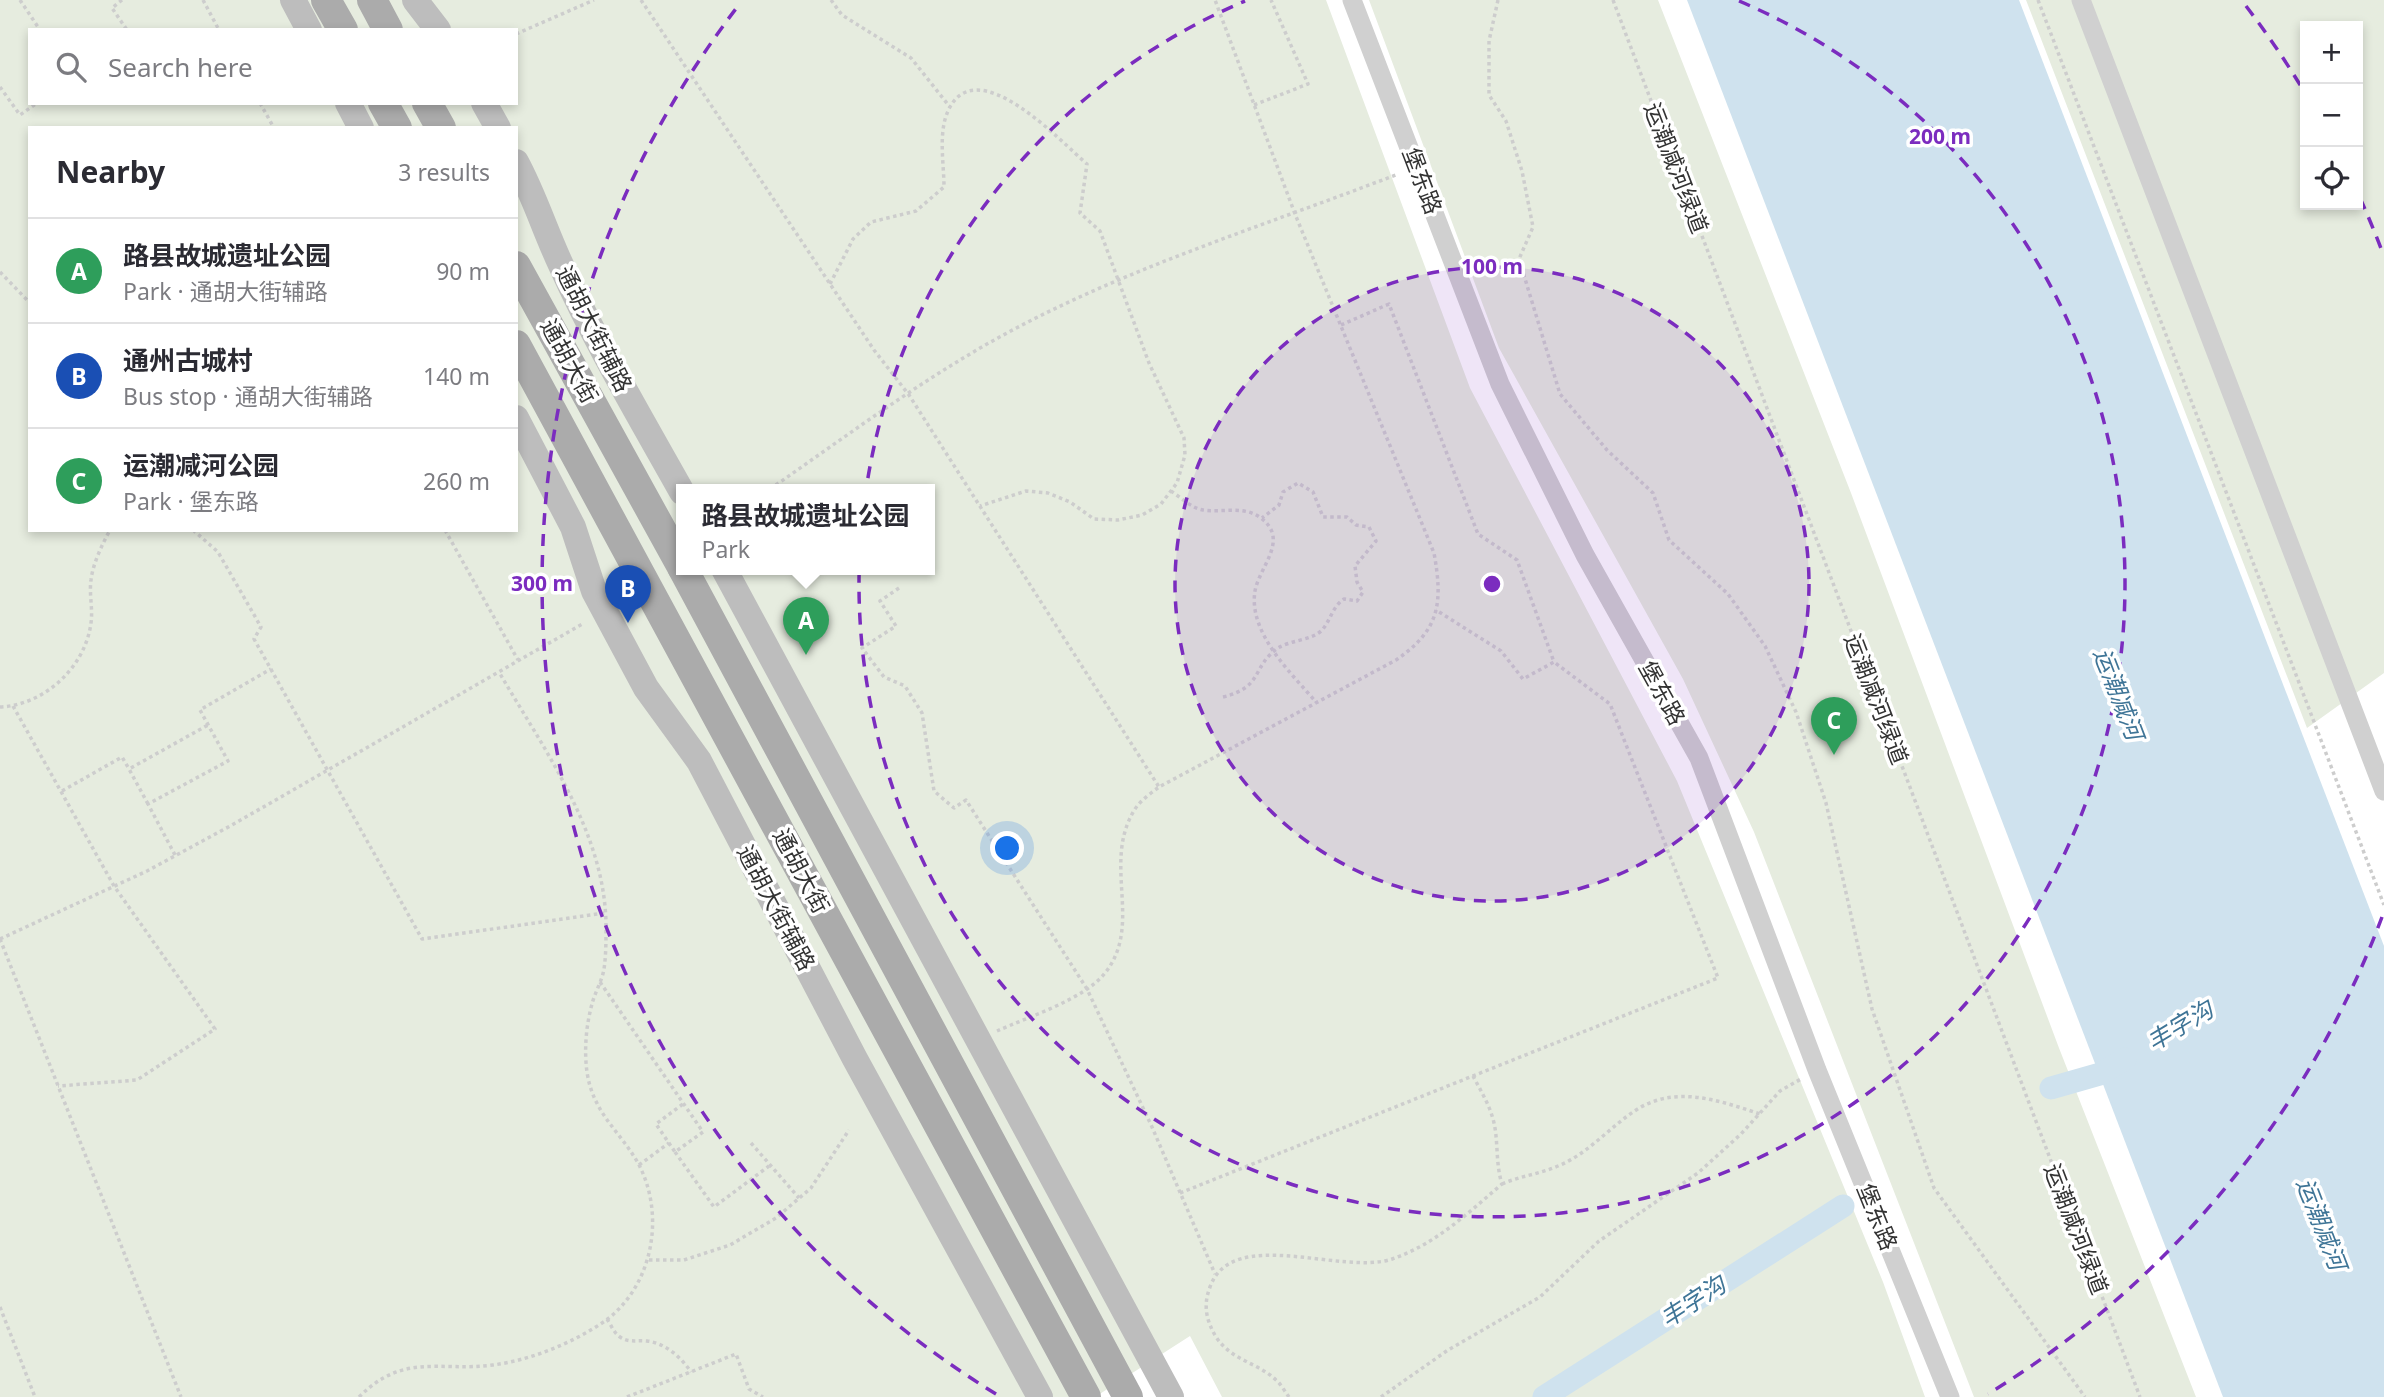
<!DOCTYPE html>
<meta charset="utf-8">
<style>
body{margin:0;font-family:"Noto Sans","Noto Sans SC",sans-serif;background:#f7f7f7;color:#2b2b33}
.controls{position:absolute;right:21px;top:21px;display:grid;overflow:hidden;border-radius:0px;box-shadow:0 4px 10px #0003}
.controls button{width:63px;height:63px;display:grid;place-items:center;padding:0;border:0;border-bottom:2px solid #e1e1e2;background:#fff;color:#2b2b33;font:35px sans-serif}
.you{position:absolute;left:1008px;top:849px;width:24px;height:24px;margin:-18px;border:5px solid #fff;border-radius:50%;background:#1a73e8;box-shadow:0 0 0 10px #1a73e833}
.badge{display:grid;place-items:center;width:46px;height:46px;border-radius:50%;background:#e63946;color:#fff;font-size:23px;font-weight:700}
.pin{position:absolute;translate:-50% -58px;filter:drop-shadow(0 2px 4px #0008)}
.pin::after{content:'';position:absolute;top:37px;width:24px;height:21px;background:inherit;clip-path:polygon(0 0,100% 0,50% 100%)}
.popup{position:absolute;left:676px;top:484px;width:259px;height:91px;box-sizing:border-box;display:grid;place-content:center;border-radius:0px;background:#fff;filter:drop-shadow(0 2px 5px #0005);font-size:23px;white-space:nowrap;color:#7c7c81}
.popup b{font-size:26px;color:#2b2b33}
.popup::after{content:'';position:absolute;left:50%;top:100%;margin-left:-14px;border:14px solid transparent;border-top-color:#fff}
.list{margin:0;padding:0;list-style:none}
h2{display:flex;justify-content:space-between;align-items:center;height:91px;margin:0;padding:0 28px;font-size:30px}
h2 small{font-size:23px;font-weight:400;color:#7c7c81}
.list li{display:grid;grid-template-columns:46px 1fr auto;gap:21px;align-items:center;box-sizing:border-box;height:105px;padding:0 28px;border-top:2px solid #e1e1e2}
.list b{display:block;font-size:26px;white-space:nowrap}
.list p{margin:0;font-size:23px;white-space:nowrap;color:#7c7c81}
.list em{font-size:23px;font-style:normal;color:#7c7c81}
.icon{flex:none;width:38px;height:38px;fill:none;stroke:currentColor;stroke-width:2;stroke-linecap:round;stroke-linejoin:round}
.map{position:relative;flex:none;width:2384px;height:1397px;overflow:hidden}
.search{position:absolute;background:#fff;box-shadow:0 4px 10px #0003;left:28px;top:28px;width:490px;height:77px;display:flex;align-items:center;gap:18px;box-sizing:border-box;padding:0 24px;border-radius:0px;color:#7c7c81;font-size:26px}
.panel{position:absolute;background:#fff;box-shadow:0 4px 10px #0003;left:28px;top:126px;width:490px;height:406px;border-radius:0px}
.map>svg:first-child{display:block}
.green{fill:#e6ecdf;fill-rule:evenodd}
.water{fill:#cfe2ee}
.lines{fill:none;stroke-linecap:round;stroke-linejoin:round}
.canal{stroke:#cfe2ee;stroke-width:23}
.path{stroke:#cdcdcd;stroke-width:3.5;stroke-dasharray:3.5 3.5;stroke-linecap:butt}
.street{stroke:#d0d0d0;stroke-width:19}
.secondary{stroke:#bdbdbd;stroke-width:26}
.primary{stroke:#ababab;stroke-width:30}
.ring{fill:none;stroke:#7b2cbf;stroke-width:3.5;stroke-dasharray:12 9}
.labels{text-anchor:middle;stroke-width:7;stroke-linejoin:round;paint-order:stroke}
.street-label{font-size:23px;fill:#333;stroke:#fff}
.water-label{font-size:24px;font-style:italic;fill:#3f7597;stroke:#fff}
.centre{fill:#7b2cbf;stroke:#fff;stroke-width:3.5}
.ring-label{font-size:21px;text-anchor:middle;font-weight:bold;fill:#7b2cbf;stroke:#fff;stroke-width:7;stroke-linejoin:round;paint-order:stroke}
</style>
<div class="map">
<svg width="2384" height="1397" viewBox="0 0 2384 1397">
<rect width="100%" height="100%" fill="#fff"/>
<g class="green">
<path d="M0,0h1326l144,388 207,393 206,501 42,115h-703l-32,-61 -95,61h-1095zM30,30h486v73h-486zM30,128h486v402h-486zM682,489h248v80h-248z"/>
<polygon points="1369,0 1658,0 1851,493 2059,1048 2196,1397 1974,1397 1754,832 1683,679 1499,348"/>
<path d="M2026,0h358v673l-77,55zM2305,26h53v179h-53z"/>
</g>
<polygon class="water" points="1687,0 2019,0 2384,946 2384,1397 2223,1397"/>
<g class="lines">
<g class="canal">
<polyline points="2051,1088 2100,1074 2125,1059"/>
<polyline points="1544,1397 1843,1206"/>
</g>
<g class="path">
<polyline points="20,0 40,30"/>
<polyline points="122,0 112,8 127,30"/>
<polyline points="203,0 219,30"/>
<polyline points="641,0 874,350 909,395 1159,787"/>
<polyline points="831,0 842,15 911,58 950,107"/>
<polyline points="1498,0 1489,41 1489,95 1506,121 1522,171 1533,227 1519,259 1560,394 1607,450 1653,493 1669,540 1728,594 1765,646 1796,712 1826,803 1872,1009 1934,1188 2085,1397"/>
<polyline points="1613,0 2140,1397"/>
<polyline points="2038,0 2384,905"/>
<polyline points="516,34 594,0"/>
<polyline points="0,87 20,115 37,103"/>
<polyline points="260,103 274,128"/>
<polyline points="1254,105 1308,84 1271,0"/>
<polyline points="0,272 30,303"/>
<path d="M830,284l23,-45 18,-17 45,-11 28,-24c0,-23 -6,-54 4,-76 28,-62 113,31 139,53l-7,49 20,18 49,132 35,75 1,17 -8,28 -16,21 -19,11 -24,5 -24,-1 -24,-17 -22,-9 -22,-2 -46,15"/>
<polyline points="1341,325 1389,304 1478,534 1517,560 1554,662 1523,679 1501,651 1436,610"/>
<path d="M770,489c74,-51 147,-106 226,-150 126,-70 268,-113 402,-165"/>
<path d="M1171,491c9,6 22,18 32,19 19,3 41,-5 58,8 29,22 -2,49 -6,73 -7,42 37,83 61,111"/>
<polyline points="193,530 218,552 261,627 254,639 422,939 605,913"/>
<polyline points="445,530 518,660"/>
<polyline points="899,588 880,601 896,626 862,648 884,677 905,686 922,713 934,791 954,808 966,800 1087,989 1152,1127 1215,1274"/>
<path d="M1223,697c41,-10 28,-30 55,-49 13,-8 35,-8 44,-18 9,-10 10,-23 22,-31l13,2 6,-9 -6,-10 -2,-16 21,-25 -7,-14 -13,-2 -9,-8h-24l-10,-25 -15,-9 -15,9 -4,13 -17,13"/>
<polyline points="13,706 114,886 215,1029 137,1080 58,1086"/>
<path d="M0,707c44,-2 85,-39 91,-84 2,-14 -2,-29 0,-43 2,-17 11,-35 19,-50"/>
<polyline points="62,791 122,757 129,769"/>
<polyline points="148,804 129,769 208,725"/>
<polyline points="175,855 148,804 228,761 200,710 271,669"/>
<polyline points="0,939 147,871 232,825 584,623"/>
<polyline points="0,939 181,1397"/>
<polyline points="600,982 703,1132 675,1152 656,1124 683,1104"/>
<path d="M997,1031c31,-14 88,-32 108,-58 39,-49 -4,-110 30,-164 6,-9 16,-16 24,-22l237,-127c44,-30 47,-57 38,-107l-139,-339 -80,-214"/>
<polyline points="751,1143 799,1198"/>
<polyline points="675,1152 714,1207 769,1166"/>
<polyline points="639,1165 669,1143"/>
<path d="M1502,1184c18,-8 38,-10 56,-18 32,-13 54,-42 83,-59 38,-21 80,-6 119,7"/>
<polyline points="1180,1193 1718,978 1610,704 1554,662"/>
<polyline points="649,1260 684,1260 730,1245 776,1218 811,1188 849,1130"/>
<polyline points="0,1307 35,1397"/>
<path d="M607,1319c4,6 7,14 13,18 9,6 17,3 27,4 18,2 34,16 44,31"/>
<path d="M359,1397c45,-45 80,-25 134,-32 38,-5 80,-22 112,-44 48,-35 61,-106 33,-158 -19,-33 -45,-50 -51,-91 -3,-22 -1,-46 5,-68 3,-12 10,-23 12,-35 2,-13 2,-28 2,-42 0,-94 -62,-177 -107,-255"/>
<polyline points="627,1397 736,1354 749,1389 763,1397"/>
<path d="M1289,1397c-4,-5 -8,-13 -13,-17 -19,-18 -44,-19 -60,-43 -10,-17 -13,-32 -6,-50 22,-62 133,-11 182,-28 44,-15 76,-46 110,-75 -6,-19 -4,-37 -7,-56 -3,-19 -13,-35 -22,-52"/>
<polyline points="1381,1397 1448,1350 1540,1297 1599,1241 1698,1173 1741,1134 1780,1091 1801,1079"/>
</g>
<g class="street">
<polyline points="1352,0 1500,384 1585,555 1699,758 1817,1070 1950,1397"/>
<polyline points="2081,0 2384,791"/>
</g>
<g class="secondary">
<polyline points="293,0 309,30"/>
<polyline points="415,0 438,30"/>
<polyline points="348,103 361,128"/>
<polyline points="484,103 498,128"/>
<path d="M516,162c18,33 29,69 45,103 35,78 79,152 121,227"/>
<polyline points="516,418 573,527 594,591 646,688 699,761 855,1059 1040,1397"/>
<polyline points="724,569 1171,1397"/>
</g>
<g class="primary">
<polyline points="326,0 343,30"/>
<polyline points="372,0 388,30"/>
<polyline points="383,103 397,128"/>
<polyline points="427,103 441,128"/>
<polyline points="516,266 682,567"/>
<polyline points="516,345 1086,1397"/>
<polyline points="683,569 1128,1397"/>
</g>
</g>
<circle cx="1492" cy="584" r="317" fill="#7b2cbf" fill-opacity=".12"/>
<g class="ring">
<circle cx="1492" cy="584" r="317"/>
<path d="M1739 1A633 633 0 1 1 1245 1"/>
<path d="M2382 917A950 950 0 0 1 1988 1394M996 1394A950 950 0 0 1 738 6M2246 6A950 950 0 0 1 2302 88M2360 198A950 950 0 0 1 2382 251"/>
</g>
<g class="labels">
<g class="street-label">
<text transform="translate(1676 168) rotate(69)" y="8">运潮减河绿道</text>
<text transform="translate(1422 181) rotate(69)" y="8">堡东路</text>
<text transform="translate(594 329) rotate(63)" y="8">通胡大街辅路</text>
<text transform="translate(569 361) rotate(61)" y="8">通胡大街</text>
<text transform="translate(1662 693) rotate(61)" y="8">堡东路</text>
<text transform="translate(1876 699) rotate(69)" y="8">运潮减河绿道</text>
<text transform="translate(801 871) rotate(62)" y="8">通胡大街</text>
<text transform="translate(776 908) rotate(62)" y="8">通胡大街辅路</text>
<text transform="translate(1877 1217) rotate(68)" y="8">堡东路</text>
<text transform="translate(2076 1229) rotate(69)" y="8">运潮减河绿道</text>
</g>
<g class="water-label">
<text transform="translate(2118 694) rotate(69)" y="8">运潮减河</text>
<text transform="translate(2180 1026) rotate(-31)" y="8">丰字沟</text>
<text transform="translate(2321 1224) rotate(69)" y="8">运潮减河</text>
<text transform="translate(1693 1302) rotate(-33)" y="8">丰字沟</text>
</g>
</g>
<circle cx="1492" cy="584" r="10" class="centre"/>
<g class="ring-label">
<text x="1940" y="144">200 m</text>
<text x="1492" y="274">100 m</text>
<text x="542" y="591">300 m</text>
</g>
</svg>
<div class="controls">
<button>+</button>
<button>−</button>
<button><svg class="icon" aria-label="locate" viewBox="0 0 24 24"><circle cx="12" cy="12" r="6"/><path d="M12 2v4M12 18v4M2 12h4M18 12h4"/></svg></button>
</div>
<div class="you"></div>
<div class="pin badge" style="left:806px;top:655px;background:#2e9e5b">A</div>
<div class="popup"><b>路县故城遗址公园</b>Park</div>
<div class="pin badge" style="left:628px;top:623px;background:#1a4fb4">B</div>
<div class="pin badge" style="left:1834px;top:755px;background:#2e9e5b">C</div>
<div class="search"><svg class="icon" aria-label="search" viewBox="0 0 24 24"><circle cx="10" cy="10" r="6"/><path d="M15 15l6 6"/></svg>Search here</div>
<section class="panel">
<h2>Nearby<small>3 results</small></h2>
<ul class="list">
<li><span class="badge" style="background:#2e9e5b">A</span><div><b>路县故城遗址公园</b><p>Park · 通胡大街辅路</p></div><em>90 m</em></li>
<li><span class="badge" style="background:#1a4fb4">B</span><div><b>通州古城村</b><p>Bus stop · 通胡大街辅路</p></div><em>140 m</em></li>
<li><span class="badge" style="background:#2e9e5b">C</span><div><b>运潮减河公园</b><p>Park · 堡东路</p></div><em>260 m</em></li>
</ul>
</section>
</div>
